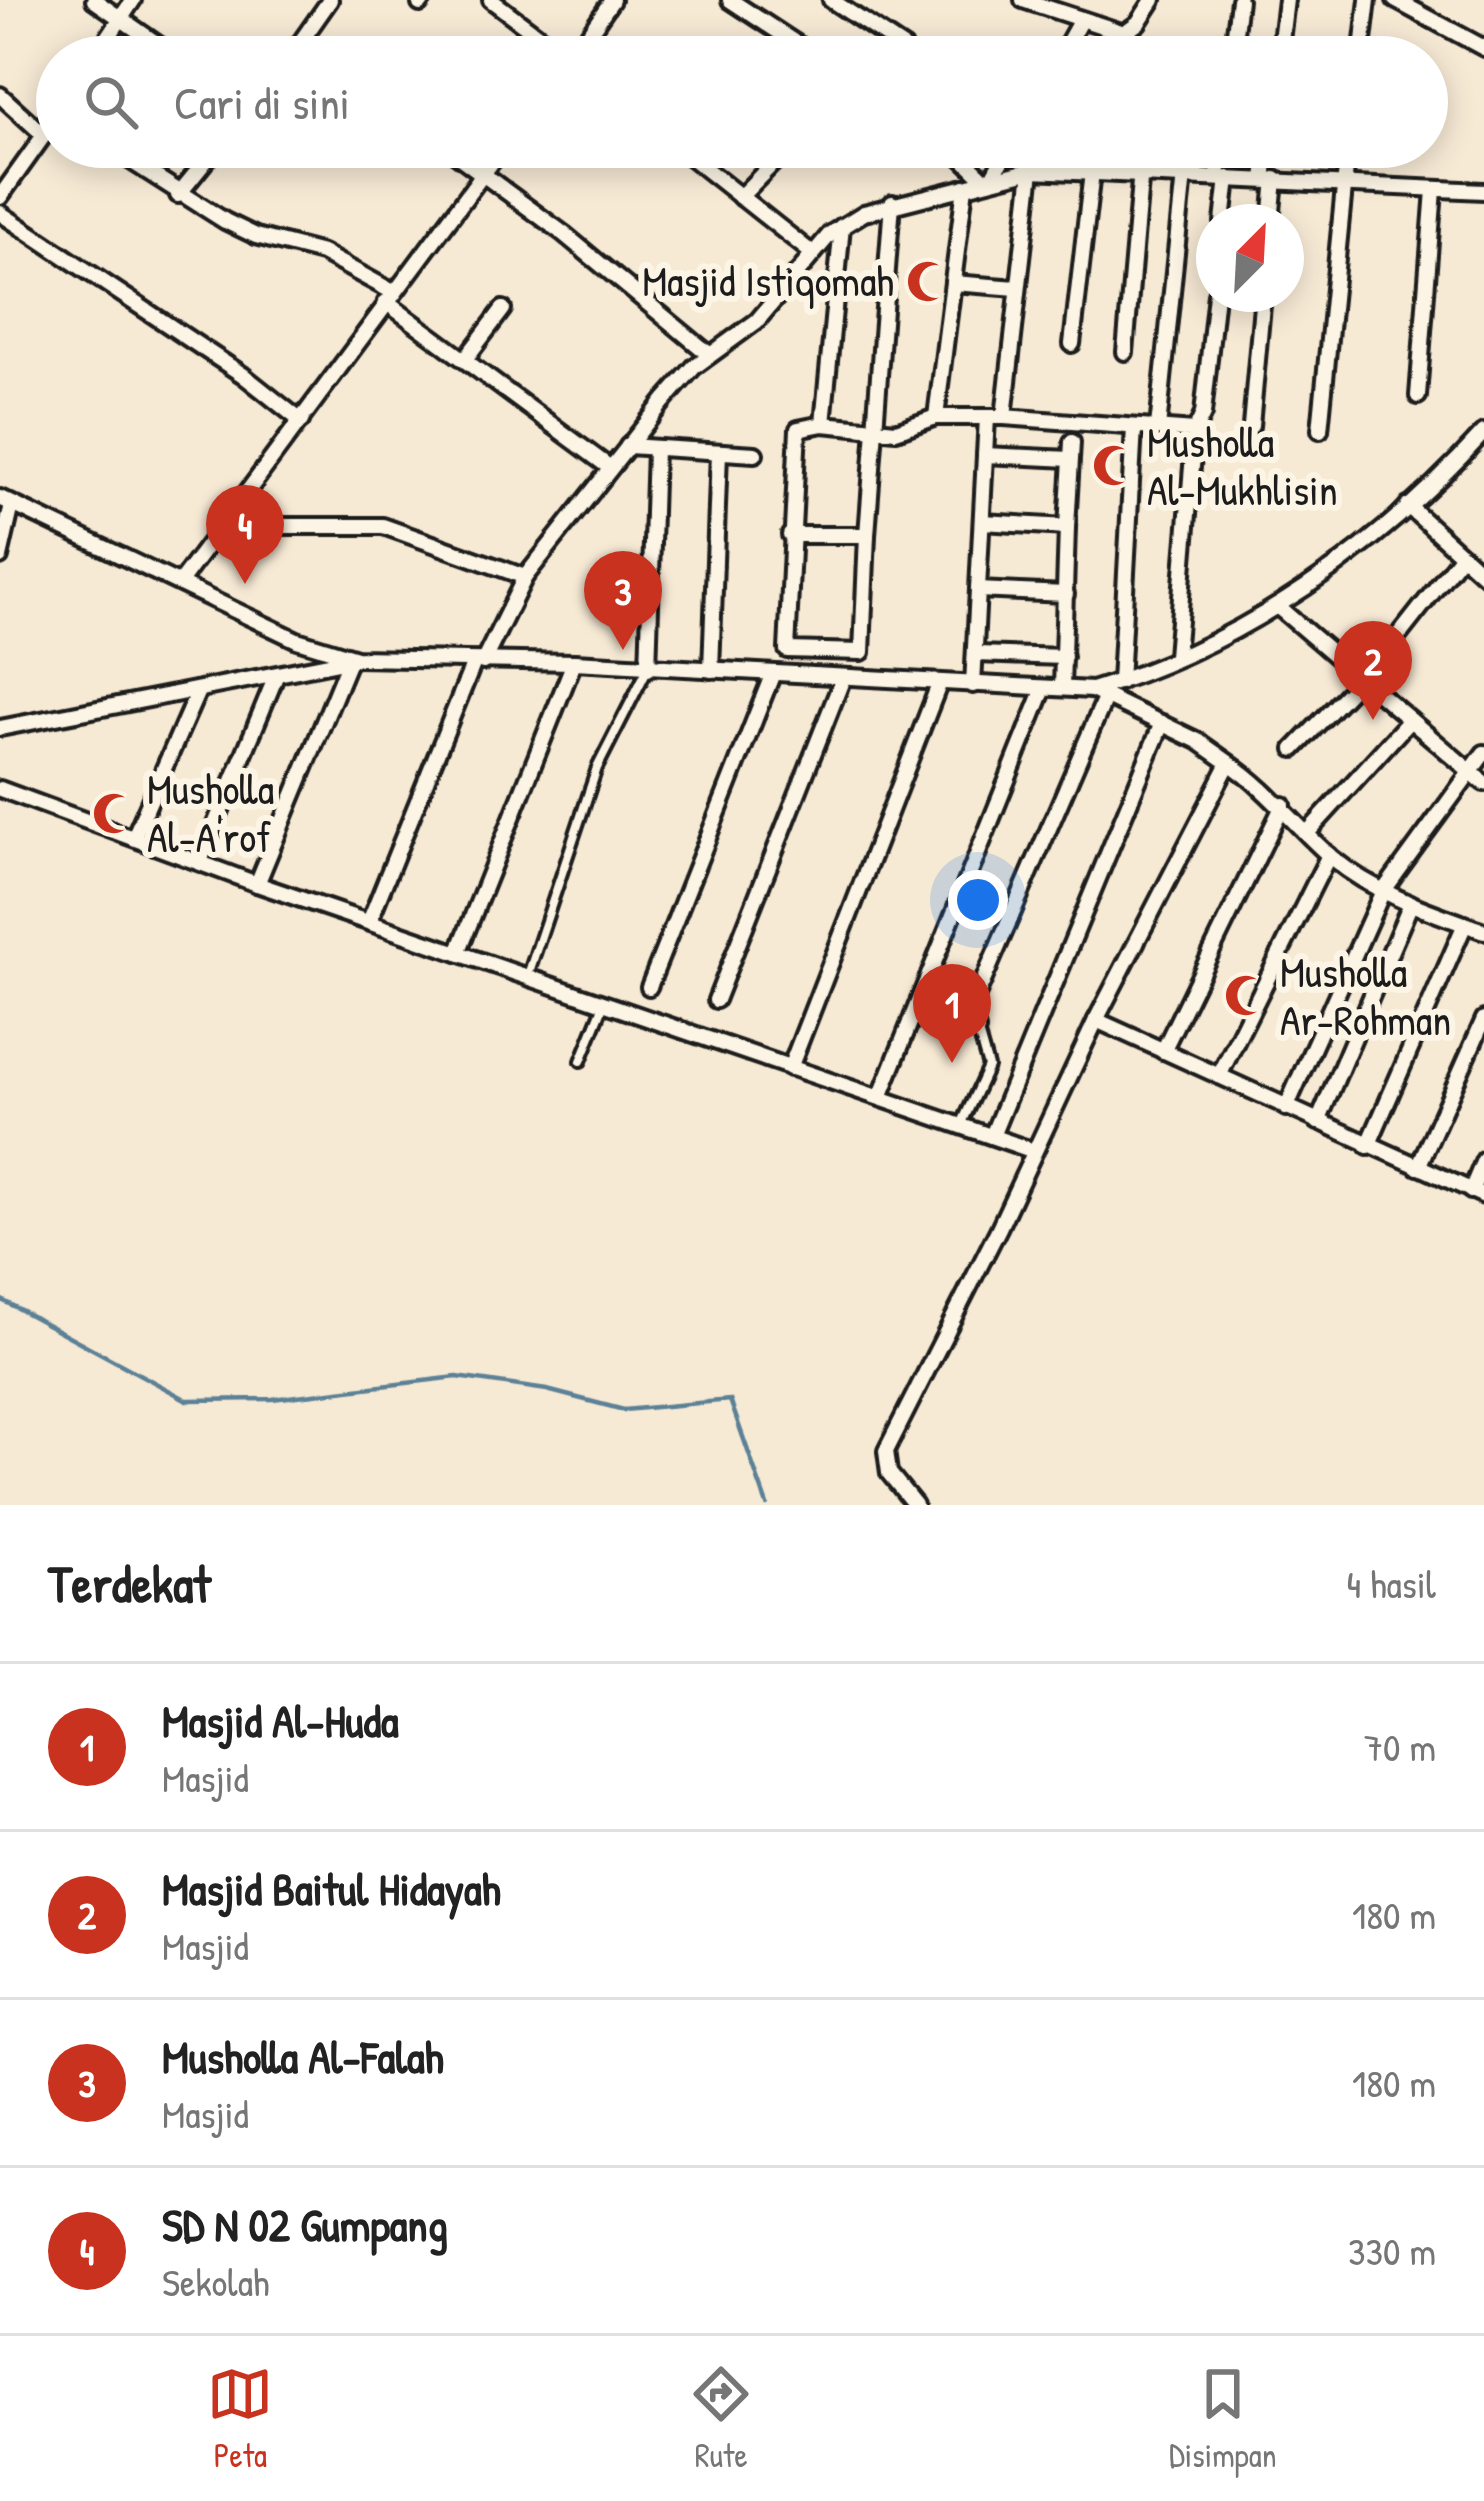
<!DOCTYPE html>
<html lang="id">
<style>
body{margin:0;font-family:"Patrick Hand",sans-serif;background:#f2f2f2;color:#222}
.compass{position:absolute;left:1196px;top:204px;width:108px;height:108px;border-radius:50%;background:#fff;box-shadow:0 6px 30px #0003;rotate:24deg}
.you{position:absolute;left:978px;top:900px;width:42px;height:42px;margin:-30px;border:9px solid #fff;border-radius:50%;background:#1a73e8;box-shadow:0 0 0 18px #1a73e833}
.badge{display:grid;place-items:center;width:78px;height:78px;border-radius:50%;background:#c8321e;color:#fff;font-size:39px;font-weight:700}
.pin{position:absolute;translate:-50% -99px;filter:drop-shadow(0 3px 6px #0008)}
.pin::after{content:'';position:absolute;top:63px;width:42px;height:36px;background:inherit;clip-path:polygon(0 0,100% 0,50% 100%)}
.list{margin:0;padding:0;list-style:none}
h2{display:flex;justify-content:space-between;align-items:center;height:156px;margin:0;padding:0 48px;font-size:51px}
h2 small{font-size:39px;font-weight:400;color:#767676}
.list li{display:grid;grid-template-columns:78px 1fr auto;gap:36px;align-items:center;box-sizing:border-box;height:168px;padding:0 48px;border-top:3px solid #e0e0e0}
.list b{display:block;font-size:45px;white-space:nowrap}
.list p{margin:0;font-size:39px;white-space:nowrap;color:#767676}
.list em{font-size:39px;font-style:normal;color:#767676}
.icon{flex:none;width:66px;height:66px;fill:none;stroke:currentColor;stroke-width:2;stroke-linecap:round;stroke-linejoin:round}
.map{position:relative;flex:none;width:1484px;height:1505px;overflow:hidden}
.search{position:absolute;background:#fff;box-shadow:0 6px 30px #0003;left:36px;right:36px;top:36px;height:132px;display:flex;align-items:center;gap:30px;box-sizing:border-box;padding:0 42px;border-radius:66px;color:#767676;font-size:45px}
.sheet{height:828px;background:#fff}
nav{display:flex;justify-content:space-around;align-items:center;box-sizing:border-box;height:168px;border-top:3px solid #e0e0e0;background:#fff;font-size:33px;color:#767676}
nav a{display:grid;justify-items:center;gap:6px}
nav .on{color:#c8321e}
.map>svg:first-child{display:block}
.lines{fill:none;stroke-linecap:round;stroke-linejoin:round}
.stream{stroke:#5c8196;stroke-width:4.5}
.service-casing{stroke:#1c1c1c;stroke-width:16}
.minor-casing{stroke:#1c1c1c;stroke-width:22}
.service{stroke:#fcf5e5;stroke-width:8}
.minor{stroke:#fcf5e5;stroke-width:14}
.labels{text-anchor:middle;stroke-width:12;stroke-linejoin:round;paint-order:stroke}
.poi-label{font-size:42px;fill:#1c1c1c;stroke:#fcf5e5;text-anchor:start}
</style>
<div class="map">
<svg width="1484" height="1505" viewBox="0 0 1484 1505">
<rect width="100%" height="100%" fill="#f7ead5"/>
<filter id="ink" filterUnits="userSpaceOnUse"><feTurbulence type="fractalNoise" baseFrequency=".00833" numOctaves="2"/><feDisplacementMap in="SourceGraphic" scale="24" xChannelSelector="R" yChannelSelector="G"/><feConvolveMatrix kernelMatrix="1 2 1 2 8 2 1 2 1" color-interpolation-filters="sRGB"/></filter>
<g filter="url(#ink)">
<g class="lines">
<polyline class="stream" points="0,1299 187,1400 272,1399 457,1377 547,1390 624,1410 730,1400 767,1505"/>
<defs>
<g id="service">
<polyline points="528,975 597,768 647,670"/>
<polyline points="581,1061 604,1004"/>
<polyline points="961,1125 988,1067 978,1032"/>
</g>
<g id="minor">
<polyline points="94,0 176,57"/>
<polyline points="491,0 567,57"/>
<polyline points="730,0 817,57"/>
<polyline points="831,0 905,49 908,57"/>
<polyline points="1023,0 1124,33 1138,23 1153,0"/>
<polyline points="1395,0 1484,48"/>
<polyline points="420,4 423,0"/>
<polyline points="302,42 322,57"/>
<polyline points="95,57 133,0"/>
<polyline points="290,57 330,0"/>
<polyline points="573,57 612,0"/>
<polyline points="1060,57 1079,23"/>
<polyline points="1232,57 1239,0"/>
<polyline points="1279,57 1286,0"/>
<polyline points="1361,57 1368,0"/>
<polyline points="0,95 44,135"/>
<polyline points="109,147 225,221 256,236 322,253 393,292"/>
<polyline points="446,147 564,234 710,355"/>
<polyline points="678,147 813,254"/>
<polyline points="951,147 984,179"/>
<polyline points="1032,170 1004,417 1195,431 1203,414 1216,294"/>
<polyline points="993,176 1009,147"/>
<polyline points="1218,176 1222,147"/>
<polyline points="1264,179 1268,147"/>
<polyline points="965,187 936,417 1004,417"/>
<polyline points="178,195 217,147"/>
<polyline points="0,197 57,117"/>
<polyline points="740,197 789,147"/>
<polyline points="0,213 243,375 301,421"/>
<polyline points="1223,222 1228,178"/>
<polyline points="1271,222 1275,179"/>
<polyline points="953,283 1017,288"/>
<polyline points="386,302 609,467"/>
<polyline points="1072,344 1092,172"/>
<polyline points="1125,352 1143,147"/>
<polyline points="466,358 503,309"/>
<polyline points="1418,396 1434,190"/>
<polyline points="823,424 842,226"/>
<polyline points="1251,426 1263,294"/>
<polyline points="1158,428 1184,175"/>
<polyline points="1320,430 1348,147"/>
<polyline points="628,446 755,454"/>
<polyline points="985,455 1070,459"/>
<polyline points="0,498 297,640 356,658 574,662 1092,690 1198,741 1229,763 1096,1020 999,1228 886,1451 889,1473 915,1505"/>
<polyline points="1408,506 1484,575"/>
<polyline points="982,522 1067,527 1072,442"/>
<polyline points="223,526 383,526 525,577"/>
<polyline points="790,535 867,535 892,203"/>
<polyline points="867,535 862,652 787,650 798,429 823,424 896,431 936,417"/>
<polyline points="0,557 12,505"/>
<polyline points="181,581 503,147"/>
<polyline points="978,590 1066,594"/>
<polyline points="1278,607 1484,783"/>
<polyline points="976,654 1064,657"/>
<polyline points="1176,656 1195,431"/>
<polyline points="483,662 525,577 664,401 694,367 757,321 830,234 864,213 1032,170 1484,191"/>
<polyline points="648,669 655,449"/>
<polyline points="711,670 719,452"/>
<polyline points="1120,682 1134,427"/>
<polyline points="973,685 987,417"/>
<polyline points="1062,688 1067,527"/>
<path d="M1092,690c151,-45 287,-142 392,-258"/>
<polyline points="0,728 354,659"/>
<polyline points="1294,749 1378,662 1462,555"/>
<path d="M1229,763c40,27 67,64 103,95 45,37 99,54 152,73"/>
<polyline points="0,789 257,884 1034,1151"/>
<polyline points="1309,831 1410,720"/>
<polyline points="134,837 198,691"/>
<polyline points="200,861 276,676"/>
<polyline points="257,884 349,661"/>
<polyline points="369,922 474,662"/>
<polyline points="458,953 574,662"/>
<polyline points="649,987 773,673"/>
<polyline points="716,1000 843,678"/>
<polyline points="1096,1020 1484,1196"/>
<polyline points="977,1030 972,1007 1106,696"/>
<polyline points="1163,1051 1283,805"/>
<polyline points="790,1068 940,682"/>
<polyline points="1219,1076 1329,855"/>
<polyline points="881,1095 1044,688"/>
<polyline points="1286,1108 1382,893 1484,753"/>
<polyline points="1318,1122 1411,903"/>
<polyline points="992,1136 1162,723"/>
<polyline points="1368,1146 1465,924"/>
<polyline points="1418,1167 1484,1019"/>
<polyline points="1471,1191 1484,1160"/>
</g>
</defs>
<use href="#service" class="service-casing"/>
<use href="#minor" class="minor-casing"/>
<use href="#service" class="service"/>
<use href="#minor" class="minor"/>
</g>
</g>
<defs>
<symbol id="mosque-bare" viewBox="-9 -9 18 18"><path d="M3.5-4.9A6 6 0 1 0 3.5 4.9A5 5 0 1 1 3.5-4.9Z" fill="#c8321e" stroke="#fcf5e5" stroke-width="2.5" paint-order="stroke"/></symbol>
</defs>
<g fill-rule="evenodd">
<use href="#mosque-bare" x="898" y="252" width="59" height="59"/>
<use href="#mosque-bare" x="1084" y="436" width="59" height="59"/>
<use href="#mosque-bare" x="84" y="784" width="59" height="59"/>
<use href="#mosque-bare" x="1216" y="966" width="59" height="59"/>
</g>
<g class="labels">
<g class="poi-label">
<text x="894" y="296" text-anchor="end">Masjid Istiqomah</text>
<text x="1147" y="457">Musholla<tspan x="1147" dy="48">Al-Mukhlisin</tspan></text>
<text x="147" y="804">Musholla<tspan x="147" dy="48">Al-A'rof</tspan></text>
<text x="1280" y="987">Musholla<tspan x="1280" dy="48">Ar-Rohman</tspan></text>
</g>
</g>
</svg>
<svg class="compass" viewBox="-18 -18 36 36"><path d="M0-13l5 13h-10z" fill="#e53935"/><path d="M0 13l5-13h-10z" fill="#767676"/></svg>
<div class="you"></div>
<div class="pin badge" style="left:952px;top:1063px">1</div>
<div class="pin badge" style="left:1373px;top:720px">2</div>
<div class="pin badge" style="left:623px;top:650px">3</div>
<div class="pin badge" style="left:245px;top:584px">4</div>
<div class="search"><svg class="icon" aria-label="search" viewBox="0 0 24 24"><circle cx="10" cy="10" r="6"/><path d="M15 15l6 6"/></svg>Cari di sini</div>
</div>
<section class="sheet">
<h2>Terdekat<small>4 hasil</small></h2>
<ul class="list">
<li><span class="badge">1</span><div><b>Masjid Al-Huda</b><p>Masjid</p></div><em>70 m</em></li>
<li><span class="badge">2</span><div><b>Masjid Baitul Hidayah</b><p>Masjid</p></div><em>180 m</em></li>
<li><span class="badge">3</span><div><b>Musholla Al-Falah</b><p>Masjid</p></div><em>180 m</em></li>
<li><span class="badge">4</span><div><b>SD N 02 Gumpang</b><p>Sekolah</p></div><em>330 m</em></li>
</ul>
</section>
<nav>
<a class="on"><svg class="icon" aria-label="map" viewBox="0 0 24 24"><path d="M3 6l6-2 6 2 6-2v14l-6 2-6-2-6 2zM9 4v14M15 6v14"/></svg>Peta</a>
<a><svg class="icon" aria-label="directions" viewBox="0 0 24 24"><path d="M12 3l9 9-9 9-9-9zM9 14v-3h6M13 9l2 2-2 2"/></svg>Rute</a>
<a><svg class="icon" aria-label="saved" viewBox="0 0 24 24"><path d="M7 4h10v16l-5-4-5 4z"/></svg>Disimpan</a>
</nav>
